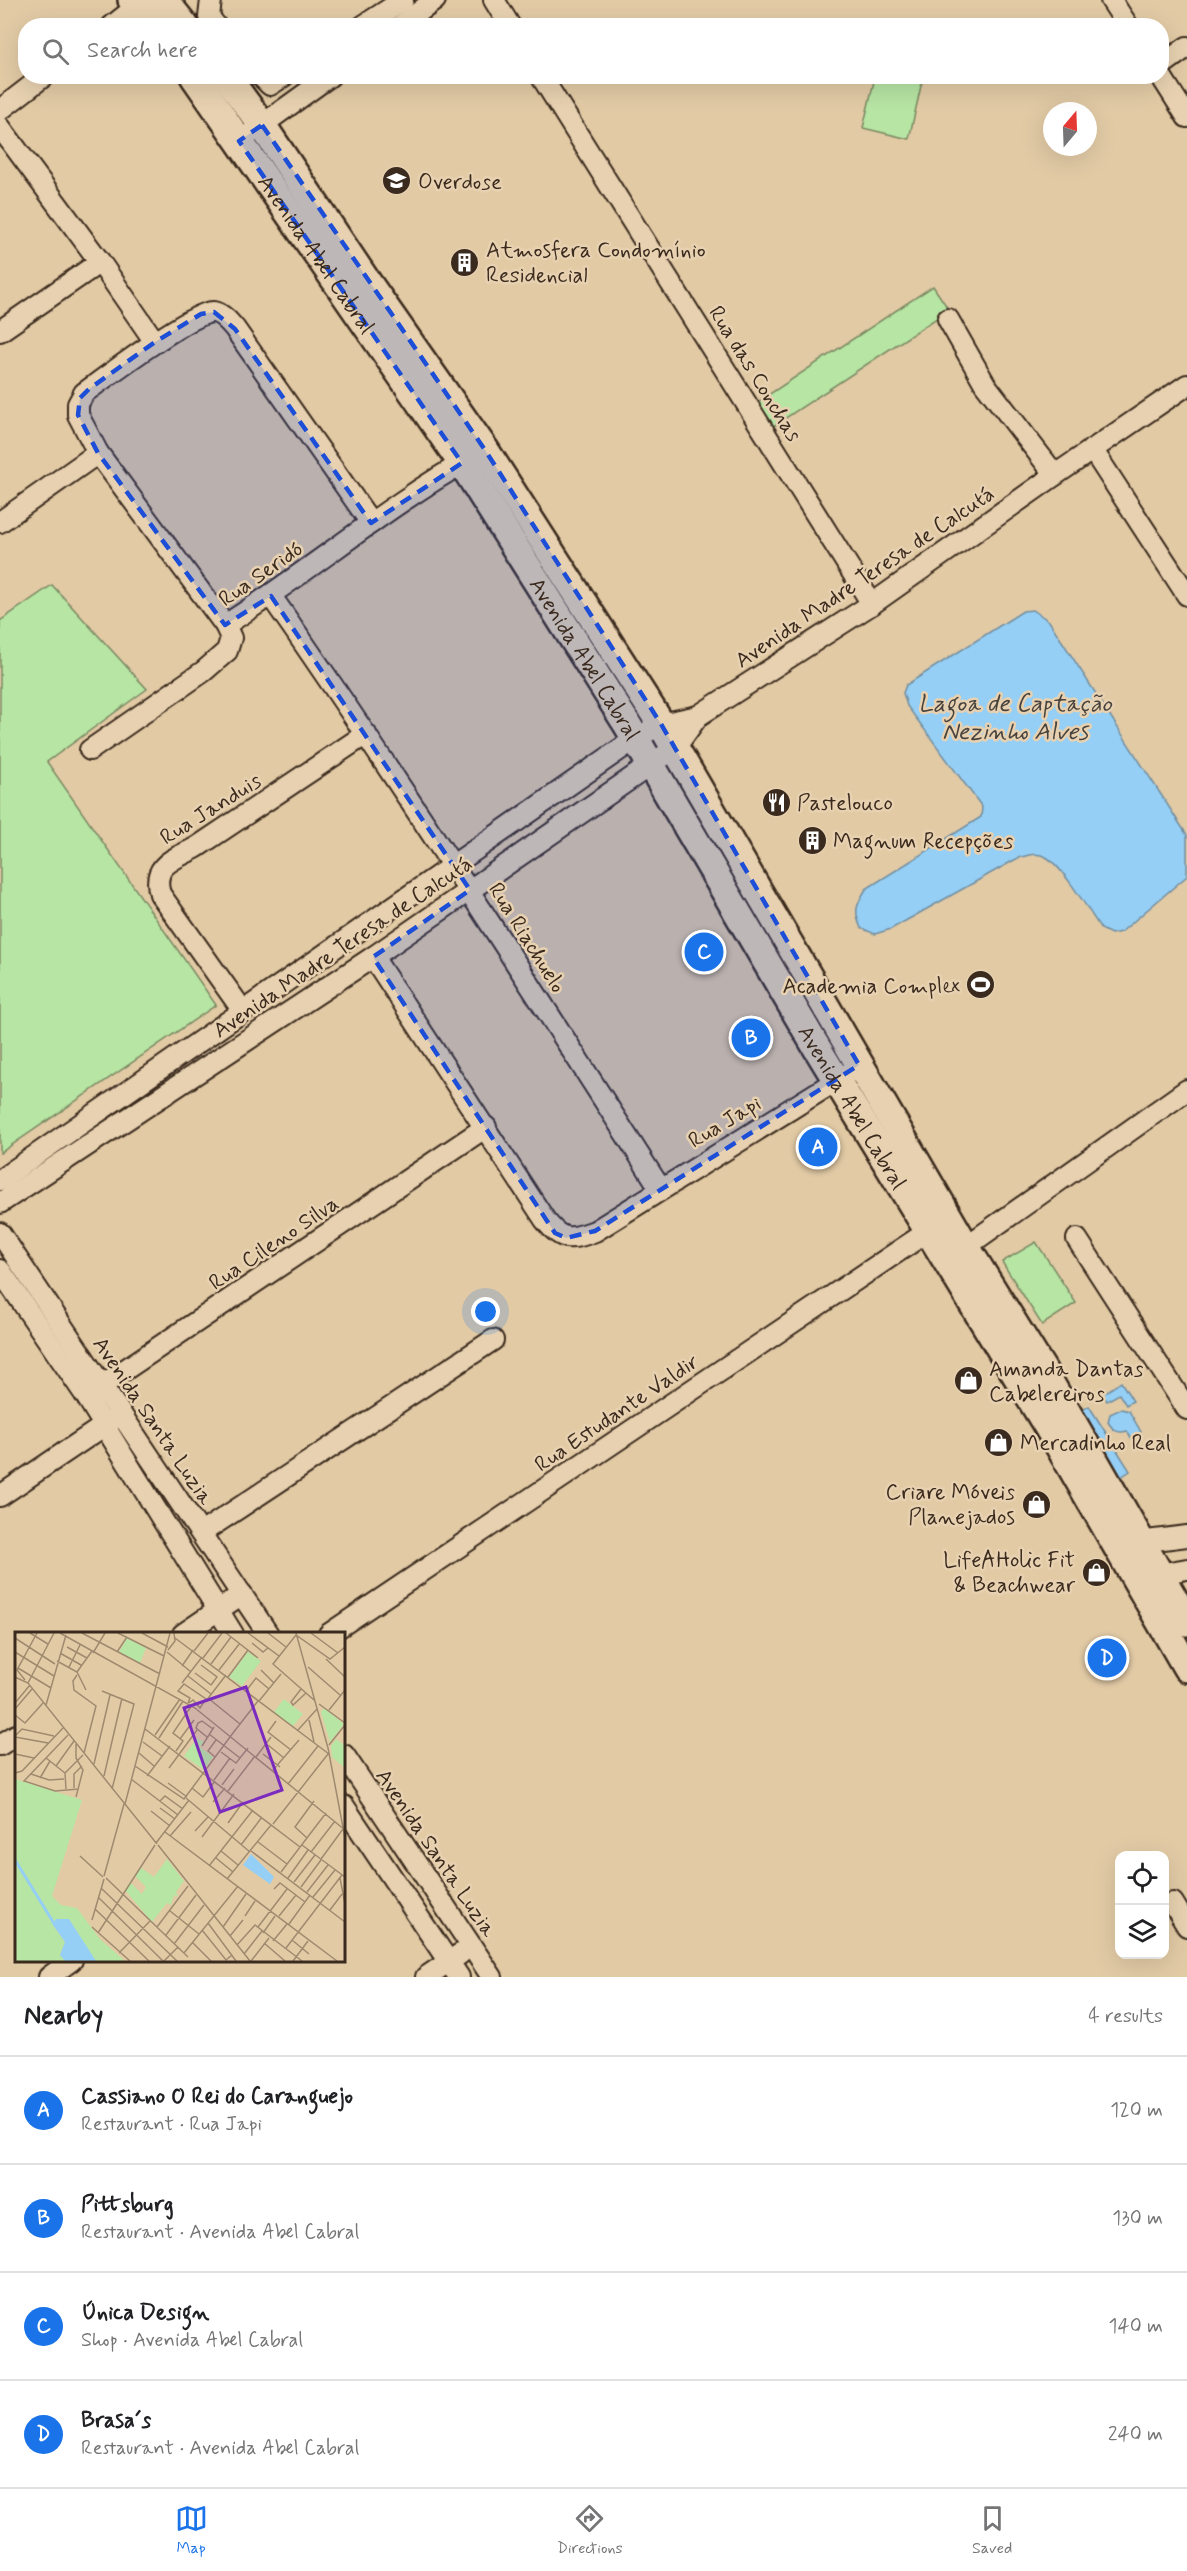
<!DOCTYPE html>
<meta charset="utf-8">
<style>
body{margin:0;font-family:Mynerve,sans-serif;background:#f2f2f2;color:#202124}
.controls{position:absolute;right:18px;bottom:18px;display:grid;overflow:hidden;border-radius:12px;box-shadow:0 6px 24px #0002}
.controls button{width:54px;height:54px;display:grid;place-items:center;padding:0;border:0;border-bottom:2px solid #e0e0e0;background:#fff;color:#202124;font:30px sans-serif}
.compass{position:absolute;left:1043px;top:102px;width:54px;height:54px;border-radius:50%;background:#fff;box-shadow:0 6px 24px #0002;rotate:19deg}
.you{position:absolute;left:486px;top:1312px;width:21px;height:21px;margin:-15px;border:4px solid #fff;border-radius:50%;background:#1a73e8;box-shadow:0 0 0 9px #1a73e833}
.badge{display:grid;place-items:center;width:39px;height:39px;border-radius:50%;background:#1a73e8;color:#fff;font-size:20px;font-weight:700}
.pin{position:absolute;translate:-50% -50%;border:3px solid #fff;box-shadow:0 2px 6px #0006}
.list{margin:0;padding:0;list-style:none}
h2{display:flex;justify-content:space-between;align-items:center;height:78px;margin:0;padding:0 24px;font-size:26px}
h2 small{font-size:20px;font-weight:400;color:#757577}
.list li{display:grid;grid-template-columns:39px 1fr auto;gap:18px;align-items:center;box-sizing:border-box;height:108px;padding:0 24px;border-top:2px solid #e0e0e0}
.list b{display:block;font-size:22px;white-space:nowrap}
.list p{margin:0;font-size:20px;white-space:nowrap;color:#757577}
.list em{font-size:20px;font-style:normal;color:#757577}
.icon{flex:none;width:33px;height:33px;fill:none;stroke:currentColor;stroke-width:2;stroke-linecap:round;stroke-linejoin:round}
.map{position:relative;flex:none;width:1187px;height:1977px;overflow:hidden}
.search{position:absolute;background:#fff;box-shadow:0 6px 24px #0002;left:18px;right:18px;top:18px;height:66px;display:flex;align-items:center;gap:15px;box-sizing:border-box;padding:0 21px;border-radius:24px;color:#757577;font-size:22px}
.sheet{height:510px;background:#fff}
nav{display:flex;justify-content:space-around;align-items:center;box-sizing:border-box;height:84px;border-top:2px solid #e0e0e0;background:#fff;font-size:16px;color:#757577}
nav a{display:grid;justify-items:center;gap:3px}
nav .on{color:#1a73e8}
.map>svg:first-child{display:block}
.green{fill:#b7e5a4;stroke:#798861;stroke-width:1.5}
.water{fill:#95cff5;stroke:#718d9f;stroke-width:1.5}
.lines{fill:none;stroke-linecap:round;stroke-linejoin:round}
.street-casing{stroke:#3b2a1e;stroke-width:24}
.secondary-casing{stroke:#3b2a1e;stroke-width:32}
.street{stroke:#e7d1b0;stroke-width:20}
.secondary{stroke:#e7d1b0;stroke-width:27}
.marked{fill:#1d4ed8;fill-opacity:0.2;stroke:#1d4ed8;stroke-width:4.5;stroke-dasharray:12 8;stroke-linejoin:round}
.labels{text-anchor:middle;stroke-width:5;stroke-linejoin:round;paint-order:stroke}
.poi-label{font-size:22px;fill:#3b2a1e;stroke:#e7d1b0;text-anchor:start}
.street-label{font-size:22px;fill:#3b2a1e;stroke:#e7d1b0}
.water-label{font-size:24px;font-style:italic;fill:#48433e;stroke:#e7d1b0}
.inset-river{fill:none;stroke:#95cff5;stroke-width:3}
.inset-road{fill:none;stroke:#9f8a6f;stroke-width:1.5}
.view{fill:#7b2cbf;fill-opacity:0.15;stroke:#7b2cbf;stroke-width:3}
.inset-edge{fill:none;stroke:#3b2a1e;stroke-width:3}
</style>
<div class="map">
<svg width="1187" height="1977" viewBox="0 0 1187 1977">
<rect width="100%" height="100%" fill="#e2caa5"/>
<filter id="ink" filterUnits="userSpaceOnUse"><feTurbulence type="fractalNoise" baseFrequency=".0167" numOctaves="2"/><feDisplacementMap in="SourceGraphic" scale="12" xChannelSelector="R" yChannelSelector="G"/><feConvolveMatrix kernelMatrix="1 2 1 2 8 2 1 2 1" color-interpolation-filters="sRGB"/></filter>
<g filter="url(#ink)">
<g class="green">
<polygon points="875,77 923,77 909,139 863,128"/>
<polygon points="933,286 949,310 772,427 756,403"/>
<polygon points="52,585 147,689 47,762 216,1005 0,1153 0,621"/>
<polygon points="1036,1242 1076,1303 1042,1325 1002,1262"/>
</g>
<g class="water">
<path d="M1033,610l16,11 138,214v41l-66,56 -10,2 -10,-5c-12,-18 -38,-62 -55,-72 -9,-5 -18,-2 -28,1l-127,71 -16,5 -14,-6c-8,-17 -4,-24 5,-39l115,-72 1,-10 -75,-101 -4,-13 3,-8 117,-74z"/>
<polygon points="1121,1382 1133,1401 1126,1405 1119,1394 1107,1401 1103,1394"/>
<polygon points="1089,1406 1130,1471 1121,1477 1080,1412"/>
<path d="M1121,1409l8,2 12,21 -10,6 -4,-7c-10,3 -14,-1 -19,-9l2,-8z"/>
</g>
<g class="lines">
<defs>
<g id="street">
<polyline points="211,0 209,17 216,26"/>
<polyline points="494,0 510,26"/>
<polyline points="1111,0 1128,26"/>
<polyline points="112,26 145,0"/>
<polyline points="363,26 403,0"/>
<polyline points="400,26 435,0"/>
<polyline points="1162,65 1187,47"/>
<polyline points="261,76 270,85 284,76"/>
<polyline points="541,76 872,604"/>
<polyline points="1161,76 1187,117"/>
<polyline points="0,110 44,76"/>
<polyline points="0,127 100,262 155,342"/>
<polyline points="251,133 330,76"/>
<polyline points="948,319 985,384 1055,475"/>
<polyline points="0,331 100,262"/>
<polyline points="1092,449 1187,595"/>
<polyline points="0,522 98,453"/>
<path d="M271,596c135,194 262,393 389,592"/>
<path d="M225,625c84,-53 161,-119 248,-168"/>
<path d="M90,750l114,-79 23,-20 4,-13 -6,-13 -127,-172 -20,-38v-11l6,-11c19,-14 112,-84 130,-81 9,2 16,11 21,17l136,194"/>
<path d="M373,957l172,263c17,22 25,20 50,11l252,-157"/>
<path d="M243,1011l-83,-117c-9,-30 15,-35 37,-47l169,-113"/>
<polyline points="0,1180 635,739 661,724 698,716 872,604 1055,475 1187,385"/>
<polyline points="0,1203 373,957 675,748 698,716"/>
<polyline points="0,1233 268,1634"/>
<polyline points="1077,1239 1187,1409"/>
<polyline points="957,1253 1187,1090"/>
<polyline points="0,1270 86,1396 233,1634"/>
<polyline points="86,1396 486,1127"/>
<polyline points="0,1496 114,1419"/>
<polyline points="201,1533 493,1340"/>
<polyline points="1139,1542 1187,1536"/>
<polyline points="1159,1574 1187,1569"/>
<polyline points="183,1634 242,1594"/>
<polyline points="329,1634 930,1230"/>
<polyline points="0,1745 16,1735"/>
<polyline points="344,1755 492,1977"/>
<polyline points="344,1806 459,1977"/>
<polyline points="1173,1903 1187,1926"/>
<polyline points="49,1977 72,1960"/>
<polyline points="426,1977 460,1954"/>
</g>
<g id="secondary">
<polyline points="132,0 153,26"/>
<polyline points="164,0 185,26"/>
<path id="s1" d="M194,76l268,387 165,261 187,319 240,394 133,231"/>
<polyline points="226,76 262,125 365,279 485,450 661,724 966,1247 1042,1369 1187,1622"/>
</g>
</defs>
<use href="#street" class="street-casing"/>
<use href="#secondary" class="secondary-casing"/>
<use href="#street" class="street"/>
<use href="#secondary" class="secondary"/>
</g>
</g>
<path class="marked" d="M262,125l223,325 176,274 198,341 -264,166 -29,7 -11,-5 -182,-276 97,-67 -199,-294 -46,29 -127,-172 -20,-38 2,-17 9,-9 66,-47 46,-28 13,-2 21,17 136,194 91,-60 -223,-322z"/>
<defs>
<symbol id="school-disc" viewBox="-11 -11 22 22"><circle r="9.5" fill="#3b2a1e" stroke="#e7d1b0"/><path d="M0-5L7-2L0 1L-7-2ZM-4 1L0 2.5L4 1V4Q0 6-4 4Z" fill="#fff"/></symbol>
<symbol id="building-disc" viewBox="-11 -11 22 22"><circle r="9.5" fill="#3b2a1e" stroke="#e7d1b0"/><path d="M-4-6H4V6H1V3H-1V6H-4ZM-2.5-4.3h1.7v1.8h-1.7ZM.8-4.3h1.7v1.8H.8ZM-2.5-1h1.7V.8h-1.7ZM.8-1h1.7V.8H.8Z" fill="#fff"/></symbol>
<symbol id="restaurant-disc" viewBox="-11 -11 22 22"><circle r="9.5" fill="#3b2a1e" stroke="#e7d1b0"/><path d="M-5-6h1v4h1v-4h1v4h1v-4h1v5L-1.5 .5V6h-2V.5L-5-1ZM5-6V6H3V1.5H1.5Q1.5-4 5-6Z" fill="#fff"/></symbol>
<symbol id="stadium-disc" viewBox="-11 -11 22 22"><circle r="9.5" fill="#3b2a1e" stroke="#e7d1b0"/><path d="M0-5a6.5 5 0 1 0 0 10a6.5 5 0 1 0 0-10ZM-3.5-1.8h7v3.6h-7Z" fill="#fff"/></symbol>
<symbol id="shop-disc" viewBox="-11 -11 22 22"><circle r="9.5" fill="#3b2a1e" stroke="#e7d1b0"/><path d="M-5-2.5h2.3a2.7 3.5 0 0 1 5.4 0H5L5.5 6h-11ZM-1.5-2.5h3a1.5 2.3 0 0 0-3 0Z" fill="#fff"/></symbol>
</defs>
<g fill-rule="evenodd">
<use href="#school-disc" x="380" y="164" width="33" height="33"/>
<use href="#building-disc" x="448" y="246" width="33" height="33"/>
<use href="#restaurant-disc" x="760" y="786" width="33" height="33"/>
<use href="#building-disc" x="796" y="824" width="33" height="33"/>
<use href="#stadium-disc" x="964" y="968" width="33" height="33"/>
<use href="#shop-disc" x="952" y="1364" width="33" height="33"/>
<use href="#shop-disc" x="982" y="1426" width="33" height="33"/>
<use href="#shop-disc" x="1020" y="1488" width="33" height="33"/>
<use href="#shop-disc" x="1080" y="1556" width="33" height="33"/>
</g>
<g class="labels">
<g class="poi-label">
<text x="418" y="189">Overdose</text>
<text x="486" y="257">Atmosfera Condomínio<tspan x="486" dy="25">Residencial</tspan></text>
<text x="797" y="810">Pastelouco</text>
<text x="833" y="848">Magnum Recepções</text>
<text x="960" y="993" text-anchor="end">Academia Complex</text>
<text x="989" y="1376">Amanda Dantas<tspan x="989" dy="25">Cabelereiros</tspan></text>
<text x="1020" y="1450">Mercadinho Real</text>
<text x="1015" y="1499" text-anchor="end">Criare Móveis<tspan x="1015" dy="25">Planejados</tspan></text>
<text x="1075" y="1567" text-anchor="end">LifeAHolic Fit<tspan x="1075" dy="25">&amp; Beachwear</tspan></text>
</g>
<g class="street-label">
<text dy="8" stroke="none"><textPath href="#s1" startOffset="216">Avenida Abel Cabral</textPath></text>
<text transform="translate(756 373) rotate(58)" y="8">Rua das Conchas</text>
<text transform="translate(260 573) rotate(-35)" y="8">Rua Seridó</text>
<text transform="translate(864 576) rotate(-34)" y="8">Avenida Madre Teresa de Calcutá</text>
<text dy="8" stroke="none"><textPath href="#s1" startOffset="702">Avenida Abel Cabral</textPath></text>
<text transform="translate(210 808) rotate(-32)" y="8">Rua Janduis</text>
<text transform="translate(528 937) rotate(58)" y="8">Rua Riachuelo</text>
<text transform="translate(342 946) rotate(-34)" y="8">Avenida Madre Teresa de Calcutá</text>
<text dy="8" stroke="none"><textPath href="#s1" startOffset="1224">Avenida Abel Cabral</textPath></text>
<text transform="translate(724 1121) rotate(-31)" y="8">Rua Japi</text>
<text transform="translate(273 1242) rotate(-34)" y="8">Rua Cileno Silva</text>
<text transform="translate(616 1412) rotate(-34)" y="8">Rua Estudante Valdir</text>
<text transform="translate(154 1420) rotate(56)" y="8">Avenida Santa Luzia</text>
<text transform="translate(437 1852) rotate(56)" y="8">Avenida Santa Luzia</text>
</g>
<g class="water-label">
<text x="1015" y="711">Lagoa de Captação<tspan x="1015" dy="28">Nezinho Alves</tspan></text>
</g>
</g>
<g transform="translate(15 1632)">
<rect width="330" height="330" fill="#e2caa5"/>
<path d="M112,6l19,10 -6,15 -21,-11zM233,20l13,9 -19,25 -13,-9zM269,67l19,15 -10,12 -19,-14zM309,76l20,16 -14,18 -9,-30zM182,106l7,4 -4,5 13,10 -9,13 -20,-14zM321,107l9,7v22l-13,-11 -1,-11zM0,147l67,21 -30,96 9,9 16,3 23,31 25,22h-29l-17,-24 -26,-12 12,17 -5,13 5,6h-50zM152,227l17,22 -8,11 2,5 -4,-2 -3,10 -4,-2 -15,19 -27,-32 5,-8 12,12 4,-7 -11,-11 5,-9 14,10z" fill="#b7e5a4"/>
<path d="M236,222l23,23 -4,7 -27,-19zM41,287h13l27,42h-31l-5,-6 5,-13 -12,-17z" fill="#95cff5"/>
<path class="inset-river" d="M0,228l40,65"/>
<path class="inset-road" d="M15,1l18,11M45,1l135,75 150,122M67,1l78,41M103,1l46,23M127,1l26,14M211,1l32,25M233,1l31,23M253,1l18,14M281,1l32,115 17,90M296,1l27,20M0,6l40,26M160,6l154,116M237,11l11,9 5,-4M52,15l20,11M153,18l7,-9 -1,-8M179,19l14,-18M0,20l39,24M102,20l10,-15M152,20l24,20M45,21l21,12M78,21l12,-20M188,26l19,-25M311,27l19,18M42,29l20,11 9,18M196,32l20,-27M186,33l16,12 -6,8M167,34l11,-16M54,35l11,-22M293,35l32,28M3,36l33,20M204,38l21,-27M246,38l13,13M62,40l15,-21M180,41l16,12M62,43l-4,6 1,9 22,16 -12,47M173,44l23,18M0,45l13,6 129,161M213,45l20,-27M10,48l-8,-10 20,-37M13,51l26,-50M167,51l20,-26M286,57l-10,13 2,3 13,-12M87,59l32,13 -22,85M231,59l10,-13 13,11M193,66l32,26M299,68l-41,-36 23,-29 34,24 15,-12M191,69l20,-26M244,69l22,-27M0,71l15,-18M173,71l2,-5 -12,-7 6,-7 22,15 -6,9 -7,-8 -4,3M304,72l26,19M31,73l20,-70M0,77l17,-20M314,78l16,-20M0,83l10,8 18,-20M294,88l5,22M261,89l-8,11 23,18M130,97l155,118M283,98l19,-21M218,101l25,-32M194,102l31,24M53,103l-44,46 31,10 24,-2M140,103l25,-36M0,104l7,-7 32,7M0,105l33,6M192,105l-11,-9 2,-5 4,-2 11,8M144,106l24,-37M165,107l14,-19M128,110l19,14M61,112v14l7,12 -7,27M253,113l16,13M314,113l16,-20M187,114l12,-19M161,119l7,-10 -10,-8 19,-28M206,120l15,11 12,-15M124,121l15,13M0,122l19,4M248,122l17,13M200,125l-7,-6 8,-11M241,125l15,-20M31,126l19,15M79,132l16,-69M41,134l18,-25M120,134l49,33 49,-66M154,136l28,-38M258,138l26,-30M0,141l7,-2 41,-43M16,142l18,6 15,-1M89,144l18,-78M132,144l23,-30M25,146l10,-17M116,147l47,36M199,148l16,-22M153,151l19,14M273,152l30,-38M207,153l12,-16M59,156v-14l8,-8M177,156l11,9 12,-16M51,157l-1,-16 18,-18M213,159l27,-35M171,166l64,54M145,169l5,-5 18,13M198,170l12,-14M110,172l45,-171M145,176l15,11M136,179l19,15M213,191l15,-21M258,192l55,-70M180,199l13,-14M150,200l172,129M155,204l21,-24M187,205l32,-43M292,206l-12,-11 19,-26M243,210l29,22M141,211l33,-43M143,213l92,116M226,213l21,-28M287,213l43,32M206,219l17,14M236,219l94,71M296,220l24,-31M65,224l23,21M201,226l17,14M306,227l22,-30M194,234l44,-56M266,240l45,-59M89,244l20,-72M91,246l82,79M273,246l20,-28M325,246l5,26M212,247l44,-54M279,250l21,-27M286,255l20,-27M86,256l76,73M259,257l6,-6 25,19M292,260l21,-27M298,265l22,-27M84,266l64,63M80,277l54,52M315,278l12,-16M155,279l29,23M230,284l10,-15M264,284l17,-21M77,288l12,-41M193,291l28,38M274,292l21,-29M77,295l38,34M142,295l31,-41M208,295l23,-33M243,295l29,-38M187,298l24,30 6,-5M83,301l57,-88M248,301l12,-17M151,303l30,-40M215,304l13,-16M277,308l17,14M258,309l14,-17M177,310l19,19M249,311l21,18M159,312l30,-39M222,313l18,-20 47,36M271,316l56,-73M104,321l31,-32M169,321l54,-67M229,322l18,-23M149,329l14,-14M236,329l18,-23M278,329l15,-20"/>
<path class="view" d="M231,55l36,103 -62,22 -36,-104z"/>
<rect width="330" height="330" class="inset-edge"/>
</g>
</svg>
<div class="controls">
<button><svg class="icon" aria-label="locate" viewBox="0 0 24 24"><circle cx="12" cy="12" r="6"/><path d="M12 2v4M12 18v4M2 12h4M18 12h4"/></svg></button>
<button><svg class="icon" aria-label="layers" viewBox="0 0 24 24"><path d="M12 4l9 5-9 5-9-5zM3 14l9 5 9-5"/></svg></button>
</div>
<svg class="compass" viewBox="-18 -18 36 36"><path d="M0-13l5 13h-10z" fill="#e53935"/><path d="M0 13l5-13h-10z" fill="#757577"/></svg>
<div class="you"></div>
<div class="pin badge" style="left:818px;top:1147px">A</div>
<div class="pin badge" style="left:751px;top:1038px">B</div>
<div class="pin badge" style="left:704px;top:952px">C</div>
<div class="pin badge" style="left:1107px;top:1658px">D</div>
<div class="search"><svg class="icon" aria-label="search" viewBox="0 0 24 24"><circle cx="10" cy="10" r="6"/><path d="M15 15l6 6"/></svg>Search here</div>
</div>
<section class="sheet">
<h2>Nearby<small>4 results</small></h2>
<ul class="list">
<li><span class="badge">A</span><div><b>Cassiano O Rei do Caranguejo</b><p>Restaurant · Rua Japi</p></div><em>120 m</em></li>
<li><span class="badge">B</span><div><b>Pittsburg</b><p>Restaurant · Avenida Abel Cabral</p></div><em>130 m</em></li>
<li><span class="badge">C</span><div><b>Única Design</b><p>Shop · Avenida Abel Cabral</p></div><em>140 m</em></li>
<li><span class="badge">D</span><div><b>Brasa´s</b><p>Restaurant · Avenida Abel Cabral</p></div><em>240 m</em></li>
</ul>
</section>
<nav>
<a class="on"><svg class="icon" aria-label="map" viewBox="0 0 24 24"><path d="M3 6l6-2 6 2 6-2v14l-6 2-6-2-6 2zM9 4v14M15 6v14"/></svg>Map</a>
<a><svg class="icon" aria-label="directions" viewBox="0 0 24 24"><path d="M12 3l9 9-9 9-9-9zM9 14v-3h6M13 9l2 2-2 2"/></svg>Directions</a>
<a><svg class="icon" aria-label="saved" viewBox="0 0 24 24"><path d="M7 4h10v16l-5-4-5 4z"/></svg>Saved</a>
</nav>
